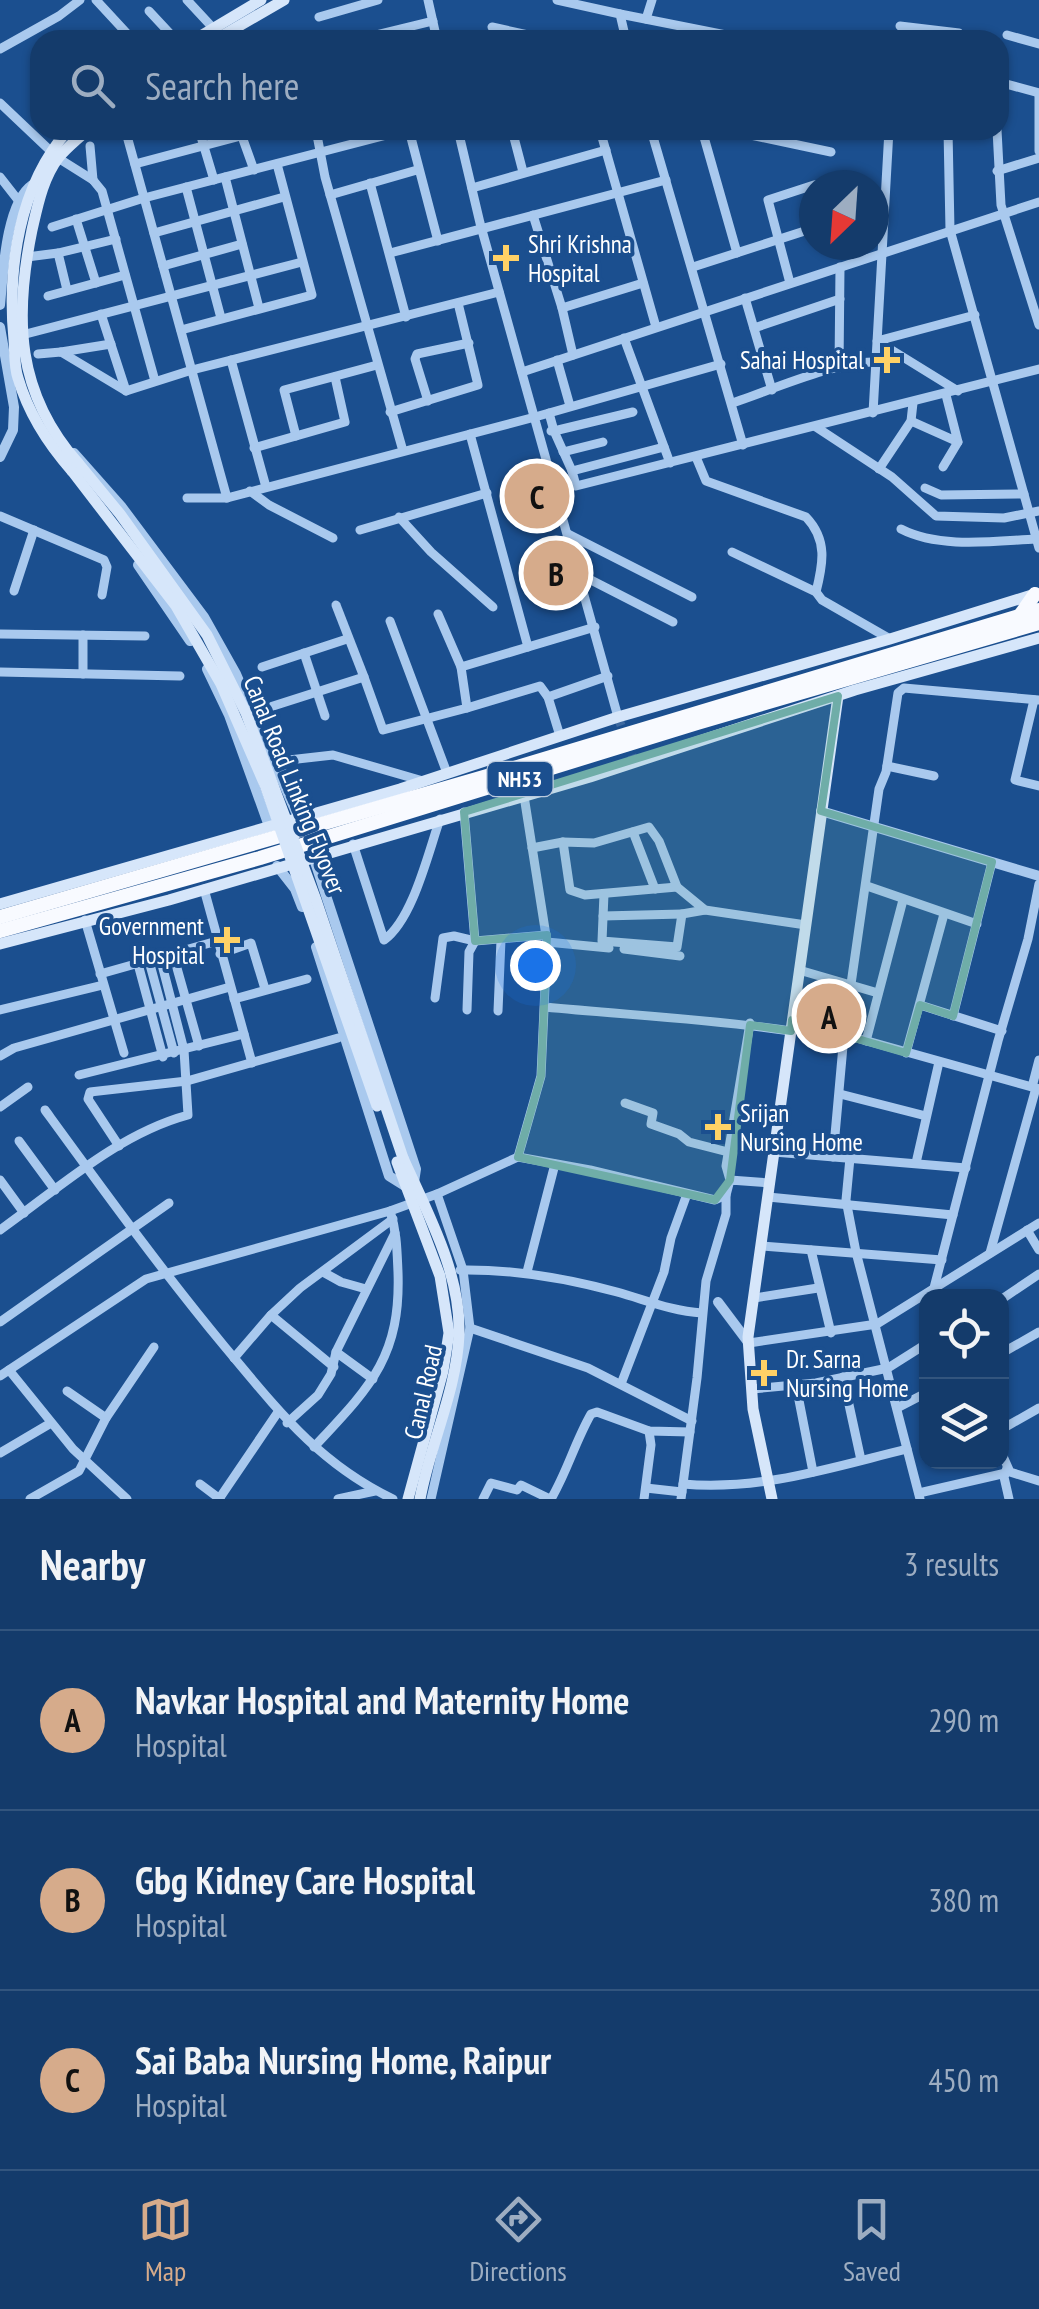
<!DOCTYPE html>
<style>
body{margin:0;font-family:"PT Sans Narrow",sans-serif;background:#214673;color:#f1f3f6}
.controls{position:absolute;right:30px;bottom:30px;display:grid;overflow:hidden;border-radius:20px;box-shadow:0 2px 8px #0004}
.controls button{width:90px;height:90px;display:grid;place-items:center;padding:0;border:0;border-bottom:2px solid #33557e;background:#143b6b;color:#f1f3f6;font:50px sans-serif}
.compass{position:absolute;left:799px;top:170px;width:90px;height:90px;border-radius:50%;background:#143b6b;box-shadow:0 2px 8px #0004;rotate:205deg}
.you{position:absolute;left:535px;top:965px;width:35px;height:35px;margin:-25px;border:8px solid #fff;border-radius:50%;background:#1a73e8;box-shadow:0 0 0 15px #1a73e833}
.badge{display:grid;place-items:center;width:65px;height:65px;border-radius:50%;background:#d6ab8b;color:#111;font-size:32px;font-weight:700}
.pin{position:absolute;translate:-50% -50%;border:5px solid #fff;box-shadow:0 2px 10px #0006}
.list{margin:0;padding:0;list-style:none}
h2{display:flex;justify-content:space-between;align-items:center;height:130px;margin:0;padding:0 40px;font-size:42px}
h2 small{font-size:32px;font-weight:400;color:#9dadc1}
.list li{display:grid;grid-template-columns:65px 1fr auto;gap:30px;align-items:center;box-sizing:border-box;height:180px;padding:0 40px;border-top:2px solid #33557e}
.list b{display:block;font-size:38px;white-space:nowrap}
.list p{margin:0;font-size:32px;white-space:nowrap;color:#9dadc1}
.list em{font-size:32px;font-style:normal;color:#9dadc1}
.icon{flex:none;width:55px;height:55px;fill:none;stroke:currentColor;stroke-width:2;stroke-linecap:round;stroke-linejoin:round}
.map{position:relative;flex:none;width:1039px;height:1499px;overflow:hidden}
.search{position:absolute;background:#143b6b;box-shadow:0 2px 8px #0004;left:30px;right:30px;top:30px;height:110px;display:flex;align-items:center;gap:25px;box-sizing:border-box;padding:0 35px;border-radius:30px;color:#9dadc1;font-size:38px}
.sheet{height:670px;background:#143b6b}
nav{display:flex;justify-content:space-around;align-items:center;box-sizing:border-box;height:140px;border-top:2px solid #33557e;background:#143b6b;font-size:28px;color:#9dadc1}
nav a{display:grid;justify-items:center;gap:5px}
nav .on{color:#d6ab8b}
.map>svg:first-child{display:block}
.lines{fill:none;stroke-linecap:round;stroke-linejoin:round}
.minor-tunnel{stroke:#3d69a0;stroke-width:9;stroke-dasharray:9 4.5;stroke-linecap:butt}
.minor{stroke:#a9c9ee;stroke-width:9}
.tertiary{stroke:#a9c9ee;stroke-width:10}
.secondary{stroke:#d6e6fa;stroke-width:11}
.trunk{stroke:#f8faff;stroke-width:14}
.secondary-bridge{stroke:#d6e6fa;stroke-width:11}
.marked{fill:#6fada8;fill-opacity:0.2;stroke:#6fada8;stroke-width:8;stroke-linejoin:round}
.poi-dot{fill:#ffd166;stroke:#1b4f8f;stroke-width:4}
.labels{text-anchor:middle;stroke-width:8;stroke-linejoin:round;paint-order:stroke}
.shield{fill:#1b4f8f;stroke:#bbcadd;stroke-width:2.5}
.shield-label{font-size:22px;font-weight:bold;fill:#fff}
.poi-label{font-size:25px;fill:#fff;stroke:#1b4f8f;text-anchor:start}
.street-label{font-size:25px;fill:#fff;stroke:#1b4f8f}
</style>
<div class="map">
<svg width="1039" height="1499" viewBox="0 0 1039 1499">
<rect width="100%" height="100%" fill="#1b4f8f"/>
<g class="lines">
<polyline class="minor-tunnel" points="618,717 634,761"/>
<g class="minor">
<polyline points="96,0 133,40"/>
<polyline points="187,0 213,28"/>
<polyline points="428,0 437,40"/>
<polyline points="557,0 620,14 626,40"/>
<polyline points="149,11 176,40"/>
<polyline points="620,14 751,40"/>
<polyline points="319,17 378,0"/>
<polyline points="646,19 652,0"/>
<polyline points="900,26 959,33 958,40"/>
<polyline points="492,27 551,40"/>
<polyline points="1007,35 1039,44"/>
<polyline points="355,40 433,21"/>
<polyline points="0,49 59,16 80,0"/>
<polyline points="999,82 1039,93"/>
<polyline points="1039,96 1039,151"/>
<polyline points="0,103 58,158 93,180 102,191 155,381"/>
<polyline points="149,130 127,136 227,498 535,417 721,364"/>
<polyline points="199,130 214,180"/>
<polyline points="316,130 325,177 403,451"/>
<polyline points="409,130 438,241"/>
<polyline points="458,130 480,223 618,717"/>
<polyline points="512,130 523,172"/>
<polyline points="600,130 656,327"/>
<polyline points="651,130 743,445"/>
<polyline points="702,130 737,253"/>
<polyline points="727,130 831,152"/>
<polyline points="948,130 950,230 1039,548"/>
<polyline points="997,130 1001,205 1039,325"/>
<polyline points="240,131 254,170"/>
<polyline points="90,146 93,180"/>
<polyline points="135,164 263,130"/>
<polyline points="997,171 1039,158"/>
<polyline points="0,177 18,200"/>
<polyline points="225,177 259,308"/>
<polyline points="370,183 406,317"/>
<polyline points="815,185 830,181 831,185"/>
<polyline points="186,187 221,318"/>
<polyline points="472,188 606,150"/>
<polyline points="330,195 417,170"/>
<polyline points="533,215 562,308 573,355"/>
<polyline points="76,219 96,283"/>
<polyline points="52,227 144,198 406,130"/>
<polyline points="154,233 284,197"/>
<polyline points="58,253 67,290"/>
<polyline points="390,253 666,180"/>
<polyline points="27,257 58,253 116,239"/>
<polyline points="163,266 242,244"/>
<polyline points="693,267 814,228"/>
<polyline points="790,283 768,200 814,185"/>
<polyline points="48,296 125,275"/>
<polyline points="745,298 772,390"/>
<polyline points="562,308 643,283"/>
<polyline points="101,314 126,391"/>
<polyline points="754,328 840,299"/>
<polyline points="181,330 312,295 277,164"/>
<polyline points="22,335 302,262"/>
<polyline points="624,338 670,463"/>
<polyline points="61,352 111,344"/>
<polyline points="38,354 61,352 126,391 192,370 499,292"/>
<polyline points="231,360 266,487"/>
<polyline points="557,360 570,406"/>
<polyline points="839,368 840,267"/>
<polyline points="522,372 1039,202"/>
<polyline points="958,391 877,341 975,315"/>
<polyline points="428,401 415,359 417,354 469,343"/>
<path d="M732,403c37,-12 107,-43 144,-41"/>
<polyline points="390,412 478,385 458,303"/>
<polyline points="549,413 554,431 633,412"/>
<polyline points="873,413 889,130"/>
<polyline points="911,421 958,442 946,395"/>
<polyline points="816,427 892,477 936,516 1004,518 1039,511"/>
<polyline points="551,431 554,431 572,471"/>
<polyline points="296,436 284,390 377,365"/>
<polyline points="664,447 572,471 576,486 1039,369"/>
<polyline points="254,448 345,422 335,377"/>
<polyline points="563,452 603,442"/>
<path d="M696,457l10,24 100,36c22,23 17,47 10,75"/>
<polyline points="943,467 958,442"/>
<polyline points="879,469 911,421 913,403"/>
<polyline points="925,488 941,495 1024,494"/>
<polyline points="250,491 269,505 333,538"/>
<polyline points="187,498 227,498"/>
<polyline points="0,516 104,560 107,567 102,595"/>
<polyline points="399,517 431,552 493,607"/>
<path d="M901,529c39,20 93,12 135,10"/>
<polyline points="360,530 487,493"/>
<polyline points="568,534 692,597"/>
<polyline points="732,552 816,592 822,600 890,639"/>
<polyline points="581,580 589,579 673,622"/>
<polyline points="14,591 34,530"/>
<polyline points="336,605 364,677"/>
<polyline points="438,614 461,667 528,647 470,434"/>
<polyline points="390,621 447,773"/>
<polyline points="0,634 145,636"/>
<polyline points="528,647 595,627"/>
<polyline points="304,653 325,716"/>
<polyline points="262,667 347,639"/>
<polyline points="0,672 180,676"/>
<polyline points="83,674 83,635"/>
<polyline points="548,697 608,676"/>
<polyline points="1034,700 1015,780 1039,786"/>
<polyline points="270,707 364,677 383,730 467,708 461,667"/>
<polyline points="467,708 540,686 548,697 560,736"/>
<polyline points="887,766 934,776"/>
<polyline points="282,770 280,761 333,755 423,781"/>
<polyline points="464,812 475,941 469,952 467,1010"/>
<polyline points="633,832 655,889"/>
<polyline points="563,842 570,890 585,895 677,887"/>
<path d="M353,844l31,96c29,-21 44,-87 56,-121"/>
<polyline points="532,848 563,842 594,843 649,827 659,841 677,887 705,910 806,925"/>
<polyline points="867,886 977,924"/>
<polyline points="204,889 252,1063"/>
<polyline points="604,894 602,941 677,947 682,914 705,910"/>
<polyline points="603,916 682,914"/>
<polyline points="85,920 124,1053"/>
<polyline points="547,942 609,948"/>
<polyline points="624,949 680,956"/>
<polyline points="173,954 199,1046"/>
<polyline points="220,954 251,943 265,989"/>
<polyline points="149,961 174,1053"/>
<polyline points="138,964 163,1057"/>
<polyline points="799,970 878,993"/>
<polyline points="100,974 217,941"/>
<polyline points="851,984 879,789 886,772 898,693 904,688 1039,700"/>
<polyline points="435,998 443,938 454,936 475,941 546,935"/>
<polyline points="234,999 307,979"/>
<polyline points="920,1005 1002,1031"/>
<path d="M545,1007c82,8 165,12 246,24"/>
<polyline points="0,1010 103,985"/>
<polyline points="498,1011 501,940"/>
<polyline points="953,1016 992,862"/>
<polyline points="792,1020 1039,1089"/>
<polyline points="866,1041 903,900"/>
<polyline points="906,1053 944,914"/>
<polyline points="0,1056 14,1048 230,987"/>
<polyline points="79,1075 244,1034"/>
<polyline points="1032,1087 1039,1060"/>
<polyline points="840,1094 926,1116"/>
<polyline points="625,1103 653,1113 651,1124 679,1134 689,1142 728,1152"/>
<polyline points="0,1107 28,1087"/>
<path d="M45,1110c59,81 117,161 180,237 52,62 93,116 168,152"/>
<polyline points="19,1141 55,1190"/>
<polyline points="119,1146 88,1099 90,1092 187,1081 338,1038"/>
<polyline points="774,1152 966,1168"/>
<polyline points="518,1157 541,1076 547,942 524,796"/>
<polyline points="833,1157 844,1035"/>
<polyline points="850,1158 846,1200 856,1252 920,1499"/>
<polyline points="916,1163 939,1062"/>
<polyline points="0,1180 24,1213"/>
<polyline points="730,1180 726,1166 750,1023"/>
<polyline points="768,1197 953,1215"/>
<path d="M0,1230c59,-42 118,-96 188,-115l-4,-65 -24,-93"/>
<polyline points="1027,1230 1039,1250"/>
<polyline points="761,1246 942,1260"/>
<polyline points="811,1250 831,1333"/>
<polyline points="990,1253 1036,1088"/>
<path d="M460,1270c53,-1 105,8 157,22 29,8 54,19 85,21"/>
<polyline points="323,1272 341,1282 366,1289"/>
<polyline points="527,1272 555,1164"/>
<polyline points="934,1288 998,1041 1028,939 1039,884"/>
<polyline points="754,1298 818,1288"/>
<polyline points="1002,1299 1039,1274"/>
<polyline points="271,1315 334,1367"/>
<polyline points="0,1322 169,1203"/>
<polyline points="470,1328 588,1368 692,1421"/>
<polyline points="749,1343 877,1324 1039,1223"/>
<polyline points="336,1352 373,1379"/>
<polyline points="1002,1353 1039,1332"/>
<polyline points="234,1358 271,1315 300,1288 393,1219"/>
<polyline points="9,1370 73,1449 127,1499"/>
<polyline points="0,1376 146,1279 390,1211 437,1194 518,1157 590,1170 715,1200 726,1195 730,1180 770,1183"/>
<polyline points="843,1377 861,1460"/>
<polyline points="621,1384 664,1272 671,1238 687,1194"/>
<polyline points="796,1385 813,1472"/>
<polyline points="752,1389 816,1383 888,1368 926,1344"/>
<polyline points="67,1391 106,1418"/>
<polyline points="899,1407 926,1393"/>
<polyline points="287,1423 318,1395 331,1374 336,1352 395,1233"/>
<polyline points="1002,1429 1039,1408"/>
<path d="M314,1447c55,-59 87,-89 84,-175 -1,-21 -1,-40 -8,-61"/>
<polyline points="0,1453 51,1423"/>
<polyline points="1002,1454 1010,1472 1039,1481"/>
<polyline points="1007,1468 1004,1477 1009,1499"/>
<polyline points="200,1484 220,1499"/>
<path d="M683,1484c78,7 150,-17 224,-35"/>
<polyline points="646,1488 682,1492"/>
<polyline points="919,1493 1006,1473"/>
<polyline points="30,1499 79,1471 106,1418 154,1347"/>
<polyline points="219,1499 278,1412"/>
<polyline points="338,1499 375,1491"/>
<polyline points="431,1499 470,1328 463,1270 437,1194"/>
<polyline points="483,1499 491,1483 517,1490 521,1485 550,1499"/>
<path d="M551,1499c16,-27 24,-57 40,-85l6,-2 52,19 41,1"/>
<polyline points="644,1499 651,1445 649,1431"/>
<polyline points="681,1499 697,1378 706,1281 726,1214 726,1195"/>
</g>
<g class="tertiary">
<path d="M0,305c3,-31 6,-102 32,-120"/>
<polyline points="0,327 14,407 13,430 0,457"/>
<polyline points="74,453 121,506 204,617 236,674 298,817"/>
<polyline points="138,565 190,641"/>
<polyline points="207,669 229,715 269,826"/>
<polyline points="821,811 1039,876"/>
<polyline points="313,856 416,1169 414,1182"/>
<polyline points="277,866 295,889 302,907"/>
<polyline points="316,947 389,1176 405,1186"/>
<polyline points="718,1302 748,1342"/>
</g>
<g class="secondary">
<polyline points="194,40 261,0"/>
<polyline points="215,40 284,0"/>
<path d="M68,130c-49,56 -61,137 -54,210 1,12 0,27 4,38 10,34 31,67 54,93"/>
<path d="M78,463c-62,-70 -64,-145 -46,-233 6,-26 11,-52 27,-73 8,-10 19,-18 28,-27"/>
<polyline points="0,904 400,789 618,717 890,639 1035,594"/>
<polyline points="0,944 169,900 590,777 855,690 1039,638"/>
<path d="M403,1158c24,54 58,115 56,176 -2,56 -29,110 -39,165"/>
<polyline points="397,1162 440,1276 449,1333 443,1371 408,1499"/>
<polyline points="772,1499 753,1409 748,1337 838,696"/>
</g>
<g class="trunk">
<polyline points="1021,614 1035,594"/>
<polyline points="0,917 494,774 1039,610"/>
<polyline points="0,931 260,858 697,723 1039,623"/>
</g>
<g class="secondary-bridge">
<polyline points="78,463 120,514 207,635 246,713 316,900 403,1158"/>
<polyline points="72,471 176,606 221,684 265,785 377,1106"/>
</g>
</g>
<path class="marked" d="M838,696l-17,115 171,51 -39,154 -33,-11 -14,48 -114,-33 -1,11 -41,-6 -20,155 -15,20 -197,-43 23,-81 6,-141 -72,6 -11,-129z"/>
<g class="poi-dot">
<path d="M501 243h10v10h10v10h-10v10h-10v-10h-10v-10h10z"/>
<path d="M882 345h10v10h10v10h-10v10h-10v-10h-10v-10h10z"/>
<path d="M222 925h10v10h10v10h-10v10h-10v-10h-10v-10h10z"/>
<path d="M713 1112h10v10h10v10h-10v10h-10v-10h-10v-10h10z"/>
<path d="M759 1358h10v10h10v10h-10v10h-10v-10h-10v-10h10z"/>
</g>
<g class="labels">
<rect class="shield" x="487.5" y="762" width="65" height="34" rx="8"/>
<g class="shield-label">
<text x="520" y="787">NH53</text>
</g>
<g class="poi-label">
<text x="528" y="253">Shri Krishna<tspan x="528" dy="29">Hospital</tspan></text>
<text x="864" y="369" text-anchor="end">Sahai Hospital</text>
<text x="204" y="935" text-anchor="end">Government<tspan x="204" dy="29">Hospital</tspan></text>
<text x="740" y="1122">Srijan<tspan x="740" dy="29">Nursing Home</tspan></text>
<text x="786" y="1368">Dr. Sarna<tspan x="786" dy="29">Nursing Home</tspan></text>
</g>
<g class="street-label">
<text transform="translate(295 785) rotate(68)" y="9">Canal Road Linking Flyover</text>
<text transform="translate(423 1392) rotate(-77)" y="9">Canal Road</text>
</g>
</g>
</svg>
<div class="controls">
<button><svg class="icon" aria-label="locate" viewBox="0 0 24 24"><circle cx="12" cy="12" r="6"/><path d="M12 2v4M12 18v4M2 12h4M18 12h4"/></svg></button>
<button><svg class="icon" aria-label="layers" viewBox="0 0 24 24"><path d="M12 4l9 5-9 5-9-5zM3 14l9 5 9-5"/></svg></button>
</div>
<svg class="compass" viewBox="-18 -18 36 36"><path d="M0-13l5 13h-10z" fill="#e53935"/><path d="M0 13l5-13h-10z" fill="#9dadc1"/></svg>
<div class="you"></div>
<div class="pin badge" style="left:829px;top:1016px">A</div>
<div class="pin badge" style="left:556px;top:573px">B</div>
<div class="pin badge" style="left:537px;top:496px">C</div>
<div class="search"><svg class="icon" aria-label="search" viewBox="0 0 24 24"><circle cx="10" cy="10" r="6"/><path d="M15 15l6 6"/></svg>Search here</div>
</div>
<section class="sheet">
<h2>Nearby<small>3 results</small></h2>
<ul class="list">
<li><span class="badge">A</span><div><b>Navkar Hospital and Maternity Home</b><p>Hospital</p></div><em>290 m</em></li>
<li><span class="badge">B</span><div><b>Gbg Kidney Care Hospital</b><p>Hospital</p></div><em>380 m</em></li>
<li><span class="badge">C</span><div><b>Sai Baba Nursing Home, Raipur</b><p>Hospital</p></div><em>450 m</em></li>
</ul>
</section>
<nav>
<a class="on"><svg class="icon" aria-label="map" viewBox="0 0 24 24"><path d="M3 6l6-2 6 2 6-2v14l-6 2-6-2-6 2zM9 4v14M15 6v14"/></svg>Map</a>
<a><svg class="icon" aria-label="directions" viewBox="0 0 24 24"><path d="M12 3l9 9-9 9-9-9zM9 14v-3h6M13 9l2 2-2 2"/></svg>Directions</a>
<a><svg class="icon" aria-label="saved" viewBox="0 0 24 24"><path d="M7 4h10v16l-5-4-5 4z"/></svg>Saved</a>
</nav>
